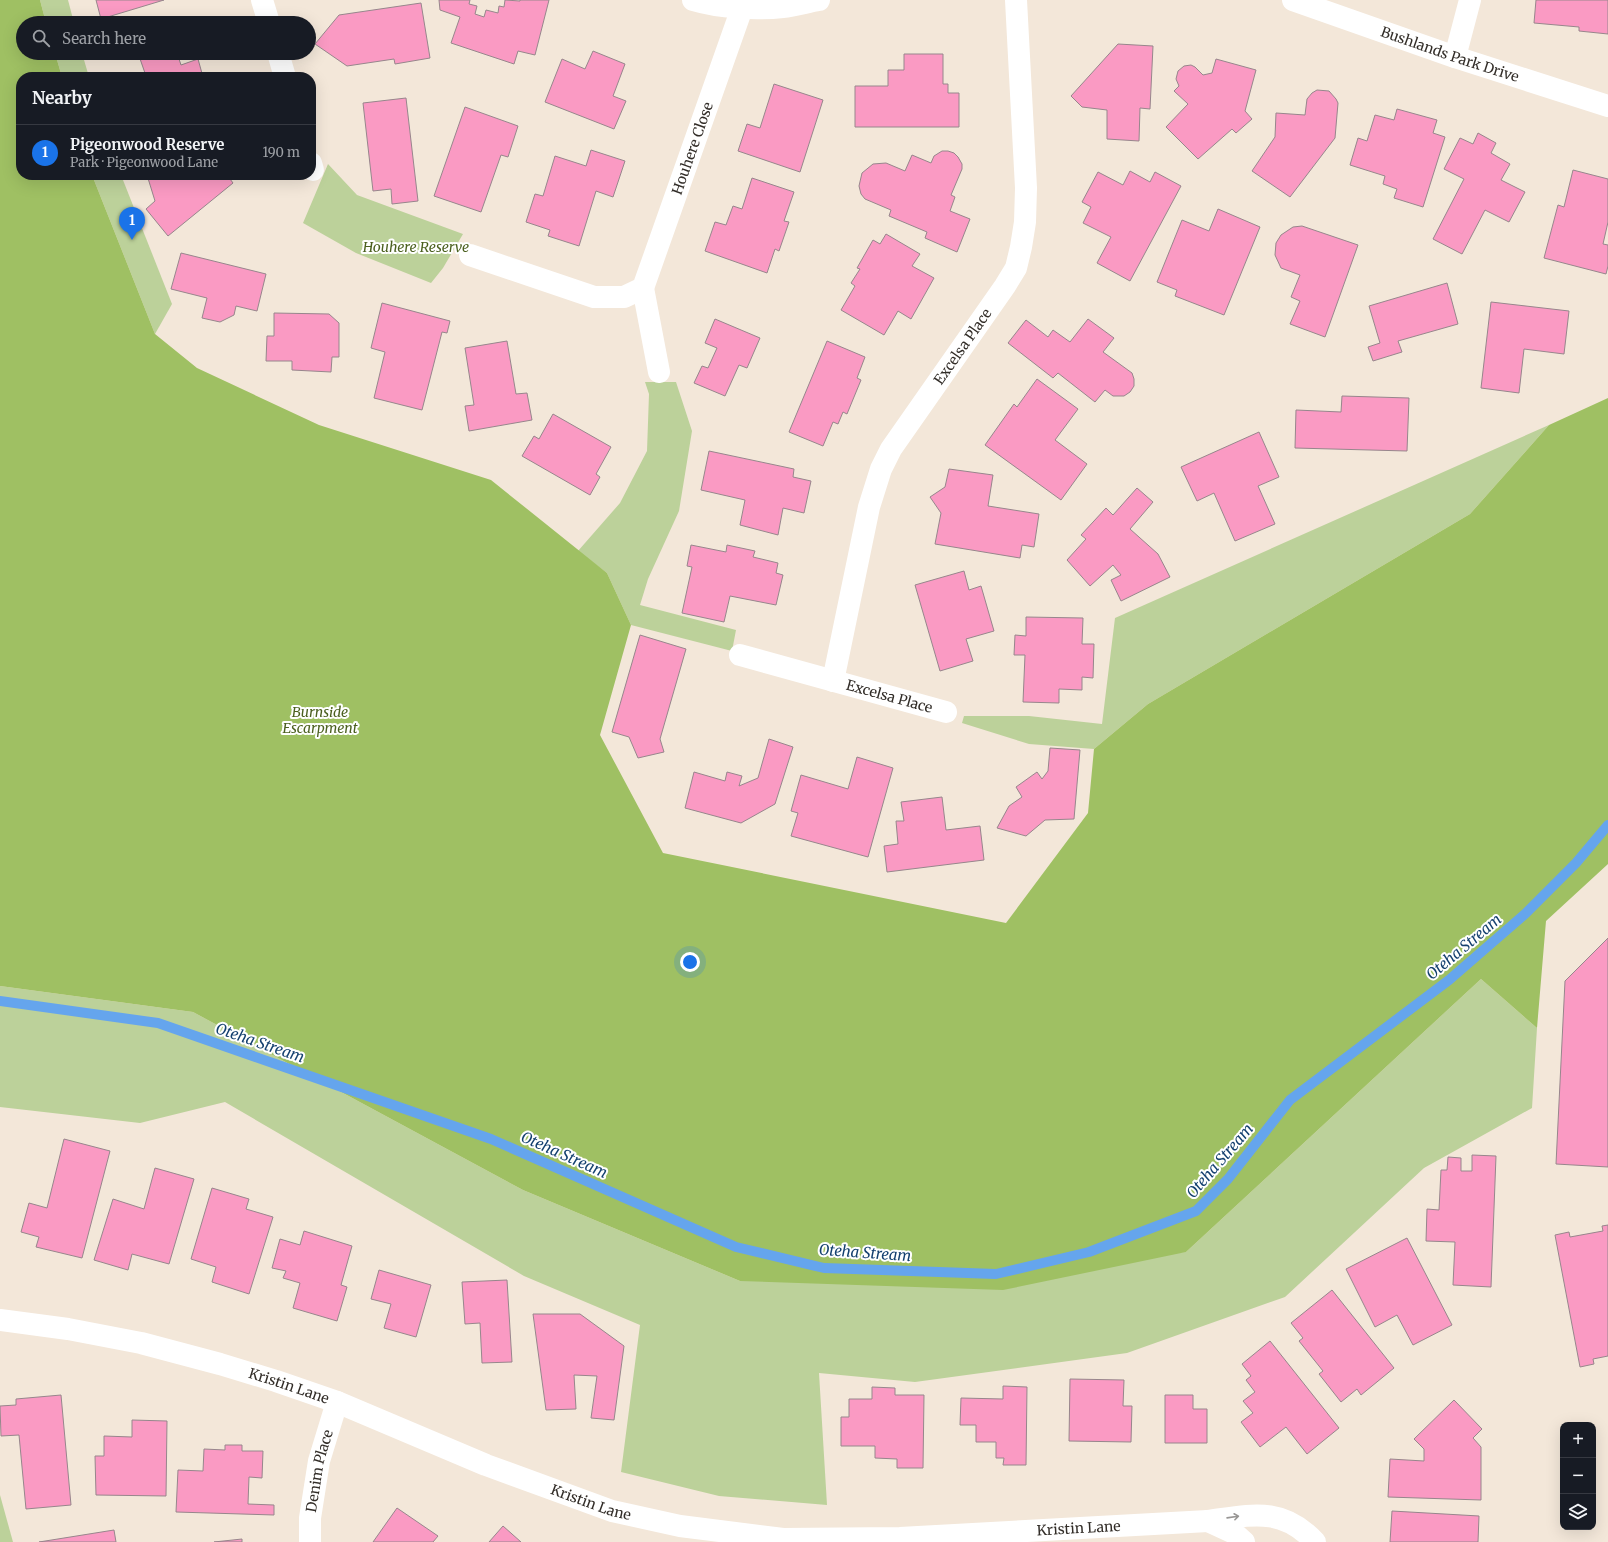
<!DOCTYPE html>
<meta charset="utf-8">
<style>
body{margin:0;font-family:Merriweather,serif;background:#242831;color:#f1f3f6}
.controls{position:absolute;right:12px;bottom:12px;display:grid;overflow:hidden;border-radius:8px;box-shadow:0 4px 16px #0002}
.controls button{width:36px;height:36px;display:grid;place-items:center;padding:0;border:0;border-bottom:1px solid #363941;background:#171b24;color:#f1f3f6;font:20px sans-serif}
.you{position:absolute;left:690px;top:962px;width:14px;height:14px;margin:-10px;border:3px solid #fff;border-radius:50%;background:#1a73e8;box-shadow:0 0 0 6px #1a73e833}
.badge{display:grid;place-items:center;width:26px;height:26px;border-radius:50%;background:#1a73e8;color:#fff;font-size:13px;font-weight:700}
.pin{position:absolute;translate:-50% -33px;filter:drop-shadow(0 1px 2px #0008)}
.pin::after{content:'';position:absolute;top:21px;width:14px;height:12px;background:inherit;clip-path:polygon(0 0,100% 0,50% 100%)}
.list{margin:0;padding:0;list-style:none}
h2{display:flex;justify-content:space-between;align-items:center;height:52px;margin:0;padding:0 16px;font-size:17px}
h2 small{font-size:13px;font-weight:400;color:#9ea1a6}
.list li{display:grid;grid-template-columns:26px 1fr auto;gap:12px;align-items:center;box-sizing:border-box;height:56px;padding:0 16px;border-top:1px solid #363941}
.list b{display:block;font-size:15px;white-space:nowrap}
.list p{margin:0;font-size:13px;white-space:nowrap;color:#9ea1a6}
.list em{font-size:13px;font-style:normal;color:#9ea1a6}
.icon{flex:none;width:22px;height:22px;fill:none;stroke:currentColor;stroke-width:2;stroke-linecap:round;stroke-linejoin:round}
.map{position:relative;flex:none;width:1608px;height:1542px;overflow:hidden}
.search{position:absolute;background:#171b24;box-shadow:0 4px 16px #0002;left:16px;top:16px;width:300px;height:44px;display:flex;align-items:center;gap:10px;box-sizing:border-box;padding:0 14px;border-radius:22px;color:#9ea1a6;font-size:15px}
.panel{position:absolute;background:#171b24;box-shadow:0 4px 16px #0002;left:16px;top:72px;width:300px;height:108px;border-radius:16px}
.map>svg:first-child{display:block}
.green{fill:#bcd19a}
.forest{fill:#9fc063}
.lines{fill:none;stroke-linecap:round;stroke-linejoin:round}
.stream{stroke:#65a5ed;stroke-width:10}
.building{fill:#fa9ac3;stroke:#97868c}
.minor{stroke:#fff;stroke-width:22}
.oneway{stroke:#989694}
.labels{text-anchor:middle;stroke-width:4;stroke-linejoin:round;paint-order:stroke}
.street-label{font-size:14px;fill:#322d28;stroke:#fff}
.park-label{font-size:14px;font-style:italic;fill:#4b601f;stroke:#fff}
.water-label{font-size:15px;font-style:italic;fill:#14406f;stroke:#fff}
</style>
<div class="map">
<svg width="1608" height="1542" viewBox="0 0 1608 1542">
<rect width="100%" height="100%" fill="#f3e7d9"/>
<g class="green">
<polygon points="40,0 68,0 74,23 46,23"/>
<polygon points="55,53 82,53 89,77 62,77"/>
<polygon points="328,164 357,195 463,234 443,268 431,283 356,253 303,223"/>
<polygon points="92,175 121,175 172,304 155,334"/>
<polygon points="645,382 676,382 692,431 679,511 648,579 640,605 736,630 732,651 631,625 607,573 578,551 620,503 647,451 649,394"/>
<polygon points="1549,425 1470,514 1148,704 1094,749 1029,744 962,723 964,716 1029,716 1102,724 1115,618"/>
<polygon points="1481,979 1537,1028 1532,1108 1424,1168 1285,1297 1127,1353 915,1382 819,1373 827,1505 719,1496 621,1472 640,1325 524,1276 225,1102 140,1123 0,1107 0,986 193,1012 523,1190 740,1281 1186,1252"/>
<polygon points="0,1495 13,1542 0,1542"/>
</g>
<polygon class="forest" points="0,0 40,0 46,23 23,23 23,53 55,53 62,77 21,77 21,175 92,175 155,334 197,368 319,425 491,480 607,573 631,625 600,735 663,853 1006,923 1088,813 1094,749 1148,704 1470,514 1549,425 1608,398 1608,864 1546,921 1537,1028 1481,979 1186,1252 1003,1290 740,1281 523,1190 193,1012 0,986"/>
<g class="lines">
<polyline class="stream" points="0,1001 158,1023 491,1139 736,1247 824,1268 996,1274 1089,1252 1196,1211 1228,1179 1290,1100 1449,980 1525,914 1576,863 1608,825"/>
</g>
<g class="building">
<polygon points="96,0 164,0 101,19"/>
<polygon points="439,0 470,0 469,4 477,6 475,14 484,17 486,10 498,13 499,6 504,7 505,0 520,1 520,0 549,0 535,55 518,51 514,64 451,43 460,17 440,10"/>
<polygon points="1536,0 1608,0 1608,34 1579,31 1579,27 1534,23"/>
<polygon points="421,3 430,58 395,64 394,59 347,66 315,44 339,15"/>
<polygon points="1118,44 1153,46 1150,109 1140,108 1139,141 1107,139 1107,110 1082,107 1071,96"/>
<polygon points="593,51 625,64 613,96 626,101 614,129 545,102 562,59 585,69"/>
<polygon points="138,53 177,53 181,65 198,59 203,77 143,77 146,76"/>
<polygon points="904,54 943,54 943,84 948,84 948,93 959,93 959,127 855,127 855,86 888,86 888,70 904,70"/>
<polygon points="1216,59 1256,70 1245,111 1252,119 1236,133 1232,129 1198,159 1166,127 1188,104 1174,91 1179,86 1176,79 1178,71 1184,66 1191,65 1195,67 1203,75 1212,73"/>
<polygon points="774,84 823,100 800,172 738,151 747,124 760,128"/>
<polygon points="1317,90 1329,91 1336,99 1338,103 1335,138 1290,197 1252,171 1275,137 1276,113 1305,115 1307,99 1312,93"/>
<polygon points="406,98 418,201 392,204 391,189 373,191 363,103"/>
<polygon points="465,107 518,126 508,157 501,155 481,212 434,196"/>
<polygon points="1397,109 1437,120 1433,133 1445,137 1423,207 1394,198 1397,189 1383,184 1385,176 1350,165 1358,138 1367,141 1375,115 1394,120"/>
<polygon points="1478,133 1496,143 1491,153 1510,164 1501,180 1525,192 1509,222 1485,210 1462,254 1433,239 1464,179 1444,169 1460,138 1473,144"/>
<polygon points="591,150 625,161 613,197 596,191 579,246 548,236 550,230 526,222 535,194 543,196 555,156 586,166"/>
<polygon points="942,151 948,151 954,153 958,157 962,164 962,169 951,195 955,197 950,211 970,219 957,252 925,238 927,232 889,216 891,210 865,199 861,194 859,186 862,173 873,164 886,163 905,171 912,155 931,163 934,156"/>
<polygon points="1573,170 1608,179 1608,222 1603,244 1608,245 1608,266 1606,274 1544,258 1558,205 1564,207"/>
<polygon points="1130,171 1150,182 1155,172 1181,186 1130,281 1097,263 1111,237 1083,223 1091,207 1082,202 1098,172 1123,185"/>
<polygon points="147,175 227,175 233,183 168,236 146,209 155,201"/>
<polygon points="752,178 794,192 784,221 789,222 779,251 775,249 767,273 705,251 715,222 726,225 733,206 742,209"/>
<polygon points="1218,209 1260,227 1224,315 1175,296 1177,290 1157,282 1182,220 1209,231"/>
<polygon points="1302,226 1358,245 1325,337 1290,324 1300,301 1291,297 1300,275 1281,268 1275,255 1276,243 1281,235 1293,227"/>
<polygon points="886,234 920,254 912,266 934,278 911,319 898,311 884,335 841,310 855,286 851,283 860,269 857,268 873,240 880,244"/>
<polygon points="181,253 266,274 257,311 236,306 234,315 220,322 202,318 207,298 171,289"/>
<polygon points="1447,283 1458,324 1398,341 1402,352 1373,361 1368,347 1380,343 1369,306"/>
<polygon points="1491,302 1569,311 1564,354 1524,349 1519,393 1481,388"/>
<polygon points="382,303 450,321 447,333 442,332 422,410 374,398 385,352 371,348"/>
<polygon points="274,313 329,314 339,323 339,357 332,357 331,372 292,370 292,361 266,361 267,336 274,336"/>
<polygon points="715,319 760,338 747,368 739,365 725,396 694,383 702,366 708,368 717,348 705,343"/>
<polygon points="1088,319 1114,338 1103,352 1132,373 1134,379 1134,386 1130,392 1124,396 1113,396 1105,390 1095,402 1058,373 1053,378 1008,343 1026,320 1048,337 1053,330 1070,342"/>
<polygon points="507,341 516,394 527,393 532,420 469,431 465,406 474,405 465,348"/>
<polygon points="827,341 865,357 857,378 861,380 847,414 843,412 838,424 833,422 823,446 789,432"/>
<polygon points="1037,379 1078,409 1055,440 1087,464 1061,500 985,445 1014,404 1017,407"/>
<polygon points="1342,396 1409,398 1407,451 1295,448 1296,410 1341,412"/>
<polygon points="553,414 611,447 596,474 600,477 590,495 522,456 534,436 539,439"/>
<polygon points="1259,432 1279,477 1258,486 1275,524 1235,541 1214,493 1197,501 1181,467"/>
<polygon points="709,451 794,469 793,477 811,481 804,513 783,508 778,535 740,525 745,500 701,490"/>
<polygon points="949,469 993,475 988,506 1039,514 1034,547 1022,545 1020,558 935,544 941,513 930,497 945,487"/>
<polygon points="1137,488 1153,502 1130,529 1158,554 1170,577 1121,601 1111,580 1121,575 1113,565 1090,586 1067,560 1086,539 1081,535 1106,508 1113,515"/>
<polygon points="691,545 726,552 727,545 755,551 753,557 778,563 776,573 783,575 776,605 730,596 724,622 682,613 692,567 687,566"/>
<polygon points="964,571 969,590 981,586 994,631 966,639 973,661 940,671 915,585"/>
<polygon points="1026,617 1083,618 1082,644 1094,644 1093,678 1082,677 1082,690 1059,689 1059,703 1023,702 1025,655 1014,655 1015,635 1026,636"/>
<polygon points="640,635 686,649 660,739 664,752 638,758 629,737 612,732"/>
<polygon points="769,739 793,747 775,804 741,823 685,808 694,772 725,781 727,772 742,776 739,786 758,778"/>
<polygon points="1050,748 1080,750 1074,819 1045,820 1026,836 997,828 1009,806 1022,797 1016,787 1037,772 1042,779 1048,771"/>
<polygon points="857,757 893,768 868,857 791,836 798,813 791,811 801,775 848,789"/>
<polygon points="942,797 946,830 980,826 984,860 887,872 884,846 898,844 896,821 904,821 901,802"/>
<polygon points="1608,938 1608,1167 1556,1164 1565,981"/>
<polygon points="64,1139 110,1151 82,1258 36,1247 39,1237 21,1232 29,1203 47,1208"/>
<polygon points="1472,1155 1496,1156 1491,1287 1453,1285 1455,1242 1426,1241 1427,1209 1439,1210 1441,1170 1447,1170 1448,1157 1461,1158 1461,1171 1472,1171"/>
<polygon points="155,1168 194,1179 169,1264 132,1254 128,1270 94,1260 113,1199 144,1209"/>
<polygon points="212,1188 249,1199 246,1209 273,1217 249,1294 212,1282 216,1267 191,1259"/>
<polygon points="1608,1225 1608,1356 1593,1359 1594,1364 1580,1367 1555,1235 1569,1232 1570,1237 1603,1231 1602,1226"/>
<polygon points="304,1231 352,1246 341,1285 347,1287 337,1321 293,1308 300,1283 283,1278 286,1271 272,1268 280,1239 300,1245"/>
<polygon points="1407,1238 1452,1325 1413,1345 1397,1315 1375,1327 1346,1269"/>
<polygon points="379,1270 431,1285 416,1337 384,1328 391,1304 371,1299"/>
<polygon points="507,1280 512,1362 482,1363 480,1323 465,1324 462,1282"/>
<polygon points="1332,1290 1394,1368 1361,1395 1357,1389 1341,1402 1319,1374 1323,1371 1299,1341 1303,1338 1291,1323"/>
<polygon points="533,1314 580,1314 624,1346 614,1420 591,1418 597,1376 574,1375 576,1409 546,1410"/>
<polygon points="1270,1341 1339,1428 1307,1454 1286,1427 1260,1447 1241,1422 1253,1413 1243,1401 1255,1392 1246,1380 1251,1376 1242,1364"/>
<polygon points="1070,1379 1124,1380 1123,1406 1132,1406 1131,1442 1069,1441"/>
<polygon points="1003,1386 1027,1387 1026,1465 1003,1465 1004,1458 996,1458 996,1442 976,1442 976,1425 960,1425 961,1398 1003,1399"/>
<polygon points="872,1387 895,1388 895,1395 924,1395 923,1468 897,1468 897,1459 875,1458 875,1446 841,1446 841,1417 849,1417 849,1399 872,1399"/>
<polygon points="61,1395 71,1505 26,1509 19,1435 1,1436 0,1406 16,1405 16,1399"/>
<polygon points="1165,1395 1193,1395 1193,1409 1207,1409 1207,1443 1165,1443"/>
<polygon points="1454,1400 1482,1429 1473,1438 1481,1447 1481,1500 1388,1497 1390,1459 1424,1461 1424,1449 1414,1439"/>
<polygon points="132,1420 167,1421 166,1496 96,1495 95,1456 104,1456 104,1436 132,1437"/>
<polygon points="225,1445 242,1445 242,1451 263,1451 262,1478 249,1477 248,1504 274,1505 274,1515 176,1512 178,1470 203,1471 204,1449 225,1450"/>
<polygon points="397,1508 438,1536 433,1542 373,1542"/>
<polygon points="1392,1511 1479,1516 1478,1542 1390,1542"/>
<polygon points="503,1526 521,1542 489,1542"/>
<polygon points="114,1530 116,1542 39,1542"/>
<polygon points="242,1539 242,1542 214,1542"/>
</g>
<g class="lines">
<g class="minor">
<polyline points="262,0 269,23"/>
<path d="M693,0c27,8 62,10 90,7 12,-1 24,-5 36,-7"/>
<path id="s1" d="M1293,0l162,57 153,49"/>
<polyline points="278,53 285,77"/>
<polyline points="1455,57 1470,0"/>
<polyline points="311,163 313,170"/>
<path id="s2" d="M470,255l124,42h30l19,-9 99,-280"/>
<polyline points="643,288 659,372"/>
<path id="s3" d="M740,655l206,57"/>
<path id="s4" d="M833,681l36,-174 12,-38 10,-20 114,-163 11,-18 5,-21 4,-25 1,-34 -10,-188"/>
<path id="s5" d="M0,1320l68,9 73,14 79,21 56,17 61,21 149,63 126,46 68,15 103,13 117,-1 308,-17"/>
<path id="s6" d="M310,1542v-24l9,-57 18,-59"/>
<path d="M1244,1542l-10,-9 -26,-12c43,-6 74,-15 107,21"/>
</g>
</g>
<defs><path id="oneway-shaft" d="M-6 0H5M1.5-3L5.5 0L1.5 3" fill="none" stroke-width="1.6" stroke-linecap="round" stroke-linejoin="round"/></defs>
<use class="oneway" href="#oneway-shaft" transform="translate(1233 1517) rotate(-8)"/>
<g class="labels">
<g class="street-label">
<text dy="5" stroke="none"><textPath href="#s1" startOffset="166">Bushlands Park Drive</textPath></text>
<text dy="5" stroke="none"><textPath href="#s2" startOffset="330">Houhere Close</textPath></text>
<text dy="5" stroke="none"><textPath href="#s4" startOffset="365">Excelsa Place</textPath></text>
<text dy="5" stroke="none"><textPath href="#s3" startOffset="155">Excelsa Place</textPath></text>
<text dy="5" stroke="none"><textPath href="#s5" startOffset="297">Kristin Lane</textPath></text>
<text dy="5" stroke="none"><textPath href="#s6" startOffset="72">Denim Place</textPath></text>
<text dy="5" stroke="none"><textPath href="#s5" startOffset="621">Kristin Lane</textPath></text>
<text dy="5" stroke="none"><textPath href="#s5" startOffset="1113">Kristin Lane</textPath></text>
</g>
<g class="park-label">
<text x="416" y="252">Houhere Reserve</text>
<text x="320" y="717">Burnside<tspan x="320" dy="16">Escarpment</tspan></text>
</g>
<g class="water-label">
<text transform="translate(1464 947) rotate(-40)" y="5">Oteha Stream</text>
<text transform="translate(260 1043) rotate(19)" y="5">Oteha Stream</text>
<text transform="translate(564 1155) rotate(24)" y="5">Oteha Stream</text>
<text transform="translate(1220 1161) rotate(-49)" y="5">Oteha Stream</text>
<text transform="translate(865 1253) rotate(4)" y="5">Oteha Stream</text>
</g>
</g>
</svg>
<div class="controls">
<button>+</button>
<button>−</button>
<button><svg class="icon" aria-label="layers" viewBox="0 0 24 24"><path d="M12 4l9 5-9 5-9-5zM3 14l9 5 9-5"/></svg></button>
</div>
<div class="you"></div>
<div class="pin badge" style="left:132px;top:240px">1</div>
<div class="search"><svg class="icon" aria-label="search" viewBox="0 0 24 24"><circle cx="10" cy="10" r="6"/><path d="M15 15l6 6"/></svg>Search here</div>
<section class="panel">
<h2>Nearby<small></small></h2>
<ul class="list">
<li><span class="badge">1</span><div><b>Pigeonwood Reserve</b><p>Park · Pigeonwood Lane</p></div><em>190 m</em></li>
</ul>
</section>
</div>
